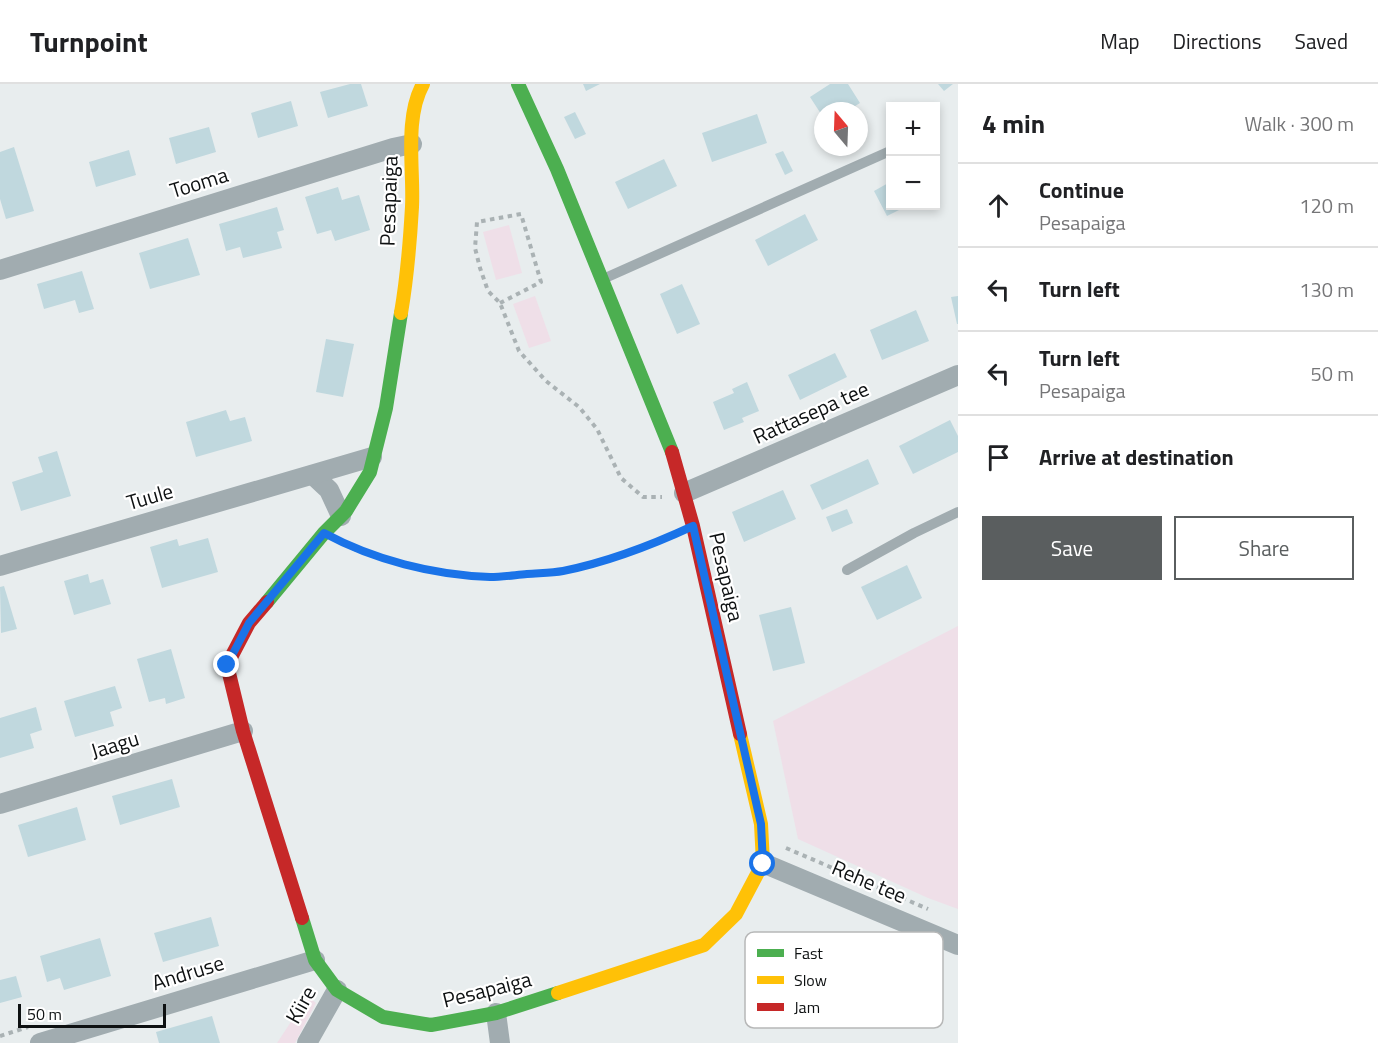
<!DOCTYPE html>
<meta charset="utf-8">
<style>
body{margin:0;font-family:"Titillium Web",sans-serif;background:#f2f2f2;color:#202124}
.controls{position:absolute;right:18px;top:18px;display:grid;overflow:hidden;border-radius:0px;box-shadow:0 3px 9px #0003}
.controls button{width:54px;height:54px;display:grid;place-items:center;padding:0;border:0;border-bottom:2px solid #e0e0e0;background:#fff;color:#202124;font:30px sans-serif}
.compass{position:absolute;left:814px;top:18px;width:54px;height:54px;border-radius:50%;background:#fff;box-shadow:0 3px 9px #0003;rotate:341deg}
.scale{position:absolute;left:18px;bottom:15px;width:148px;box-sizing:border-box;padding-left:6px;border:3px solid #0e1112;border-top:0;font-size:16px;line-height:21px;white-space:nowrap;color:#0e1112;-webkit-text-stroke:4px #fff;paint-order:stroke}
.stop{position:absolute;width:18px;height:18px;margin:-14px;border:4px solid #1a73e8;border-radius:50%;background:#fff}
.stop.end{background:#1a73e8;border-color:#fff;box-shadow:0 2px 6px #0008}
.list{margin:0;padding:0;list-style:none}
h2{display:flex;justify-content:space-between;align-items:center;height:78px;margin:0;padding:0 24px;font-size:26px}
h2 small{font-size:20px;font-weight:400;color:#757577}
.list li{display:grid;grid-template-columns:39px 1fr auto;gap:18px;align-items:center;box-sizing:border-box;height:84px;padding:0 24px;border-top:2px solid #e0e0e0}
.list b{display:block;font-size:22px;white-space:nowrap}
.list p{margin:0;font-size:20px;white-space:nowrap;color:#757577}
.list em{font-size:20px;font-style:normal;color:#757577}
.actions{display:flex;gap:12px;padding:18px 24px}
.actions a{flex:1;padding:14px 0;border:2px solid #5a5e5f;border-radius:0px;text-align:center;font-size:21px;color:#5a5e5f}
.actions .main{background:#5a5e5f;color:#fff}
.icon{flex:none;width:33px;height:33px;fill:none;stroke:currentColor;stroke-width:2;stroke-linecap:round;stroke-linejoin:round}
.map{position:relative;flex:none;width:958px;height:959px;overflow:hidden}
header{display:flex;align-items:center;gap:36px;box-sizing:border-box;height:84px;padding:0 30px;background:#fff;border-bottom:2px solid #e0e0e0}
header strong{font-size:28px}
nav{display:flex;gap:33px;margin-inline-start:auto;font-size:21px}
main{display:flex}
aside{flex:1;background:#fff}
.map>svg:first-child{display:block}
.green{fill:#efdfe8}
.building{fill:#c0d8de}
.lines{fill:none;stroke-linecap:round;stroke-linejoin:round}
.path{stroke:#aab2b4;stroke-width:4;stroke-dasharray:4.5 4.5;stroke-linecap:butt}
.lane{stroke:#a1acb0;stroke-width:10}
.street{stroke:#a1acb0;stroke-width:20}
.fast{stroke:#4caf50;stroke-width:14}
.slow{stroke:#ffc107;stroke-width:14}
.jam{stroke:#c62828;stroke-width:14}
.route{stroke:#1a73e8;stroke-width:8}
.labels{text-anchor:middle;stroke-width:4.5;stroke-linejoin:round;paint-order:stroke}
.street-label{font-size:21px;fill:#0e1112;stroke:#fff}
.key{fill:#fff;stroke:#b7b8b8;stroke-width:1.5}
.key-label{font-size:16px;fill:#0e1112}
</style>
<header>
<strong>Turnpoint</strong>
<nav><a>Map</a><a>Directions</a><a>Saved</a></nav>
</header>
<main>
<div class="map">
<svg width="958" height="959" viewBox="0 0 958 959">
<rect width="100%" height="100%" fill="#e8edee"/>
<g class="green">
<polygon points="509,141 522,189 496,196 483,148"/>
<polygon points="535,212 551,257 529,264 513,220"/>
<polygon points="958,542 958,825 928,814 798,755 773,637"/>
<polygon points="308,912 316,919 295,959 277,959"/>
</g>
<g class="building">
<polygon points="350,0 361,0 368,22 328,34 320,8"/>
<polygon points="583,0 600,0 586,7"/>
<polygon points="830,0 848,0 860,19 847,27 823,27 823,33 810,13"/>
<polygon points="938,0 953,0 944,7"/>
<polygon points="291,17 298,42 258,54 251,29"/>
<polygon points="575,28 586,50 575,55 564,33"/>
<polygon points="757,30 767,59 712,78 702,49"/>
<polygon points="209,43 216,68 176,80 169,54"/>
<polygon points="14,63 34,127 6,135 0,115 0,68"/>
<polygon points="129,66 136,91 96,103 89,78"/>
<polygon points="783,67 793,87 785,91 775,70"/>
<polygon points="664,75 677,102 628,125 615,98"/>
<polygon points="890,98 890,122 907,122 887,132 874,107"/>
<polygon points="338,103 342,116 359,111 370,146 335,157 331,146 317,150 305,113"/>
<polygon points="277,123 284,146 277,148 282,164 243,174 240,163 226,167 219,140"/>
<polygon points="805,130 818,156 768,182 755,156"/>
<polygon points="188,154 200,191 150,205 139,169"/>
<polygon points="82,187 94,225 79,229 75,216 44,225 37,200"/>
<polygon points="682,200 700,240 677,250 660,210"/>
<polygon points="958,212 958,240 957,240 951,213"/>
<polygon points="916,226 929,257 882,276 870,246"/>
<polygon points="326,255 354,260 343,313 316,308"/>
<polygon points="835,269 847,293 800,316 788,291"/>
<polygon points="747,298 759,327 742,334 744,338 724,346 713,318 734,309 732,305"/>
<polygon points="226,326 230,337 245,333 252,357 196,373 186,338"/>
<polygon points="950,336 958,352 958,368 913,390 899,362"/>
<polygon points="57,367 71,412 21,427 12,398 43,388 38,373"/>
<polygon points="868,375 879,400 822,426 810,401"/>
<polygon points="783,406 796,435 744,458 732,428"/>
<polygon points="847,425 853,439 832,448 826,433"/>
<polygon points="208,454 218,488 162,504 150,463 177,455 179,462"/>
<polygon points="907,481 922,514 877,536 861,503"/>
<polygon points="88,490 90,499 103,495 111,520 74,531 64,497"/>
<polygon points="4,502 17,545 1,549 0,503"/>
<polygon points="791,523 805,579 773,587 759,531"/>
<polygon points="171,565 185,614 166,620 165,614 149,618 137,575"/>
<polygon points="115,602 122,624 110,628 114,642 75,653 64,617"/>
<polygon points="36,623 42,646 30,650 34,664 0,674 0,634"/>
<polygon points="172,695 180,723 120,741 112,712"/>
<polygon points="77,723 86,756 28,773 18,741"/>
<polygon points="211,833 219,862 163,878 154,849"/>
<polygon points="100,854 111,892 64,906 60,894 47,898 40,872"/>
<polygon points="16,892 22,913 0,919 0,896"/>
<polygon points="212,932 220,959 159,959 156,948"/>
</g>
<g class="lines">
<g class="path">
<polyline points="500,219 541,198 521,130 477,138 475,164 480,184 488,207 500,219 519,267 546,297 579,323 597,345 621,394 643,413 662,413"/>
<path d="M344,460c20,11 44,16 66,21 26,6 55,12 82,12 62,-1 123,-16 179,-41"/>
<polyline points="786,764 928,825"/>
<polyline points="0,952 28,943"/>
</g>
<g class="lane">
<polyline points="603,195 890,67"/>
<polyline points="847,486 914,449 958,428"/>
</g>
<g class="street">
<polyline points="0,186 393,64 412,60"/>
<polyline points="313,391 329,406 341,432"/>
<polyline points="684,409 958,291"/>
<polyline points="0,482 372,373"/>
<polyline points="0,720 243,647"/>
<polyline points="763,779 958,861"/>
<polyline points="496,929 500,959"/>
<polyline points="40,959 315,876"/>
<polyline points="307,959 337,906"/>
</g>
<g class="fast">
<polyline points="518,0 557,85 672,368"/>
<polyline points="267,518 324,449 346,427 370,388 386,324 401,229"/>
<polyline points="302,834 315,876 337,906 383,933 431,941 496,929 558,909"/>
</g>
<g class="slow">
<path d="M401,229c6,-35 9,-71 11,-106 2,-37 -8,-89 11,-123"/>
<polyline points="558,909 704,861 736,830 763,779 761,740 740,650"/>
</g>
<g class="jam">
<polyline points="672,368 693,442 740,650"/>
<polyline points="267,518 249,539 227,581 243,647 302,834"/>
</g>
</g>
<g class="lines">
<path class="route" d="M227,581l22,-42 75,-90c50,27 109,42 166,44 12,0 25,-2 37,-3 12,-1 25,-1 36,-3 45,-9 89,-26 130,-45l68,298 2,40"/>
</g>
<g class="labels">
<g class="street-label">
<text transform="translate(199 99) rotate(-17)" y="7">Tooma</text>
<text transform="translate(389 117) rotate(-88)" y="7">Pesapaiga</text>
<text transform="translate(811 329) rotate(-24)" y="7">Rattasepa tee</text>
<text transform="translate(150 413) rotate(-16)" y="7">Tuule</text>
<text transform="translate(726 493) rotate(77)" y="7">Pesapaiga</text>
<text transform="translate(115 661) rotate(-17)" y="7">Jaagu</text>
<text transform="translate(869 798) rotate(23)" y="7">Rehe tee</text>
<text transform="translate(188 889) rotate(-17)" y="7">Andruse</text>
<text transform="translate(487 906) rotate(-14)" y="7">Pesapaiga</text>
<text transform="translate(301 921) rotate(-61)" y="7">Kiire</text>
</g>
</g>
<rect x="745" y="848" width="198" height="96" rx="9" class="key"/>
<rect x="757" y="865" width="27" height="8" fill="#4caf50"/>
<rect x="757" y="892" width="27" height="8" fill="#ffc107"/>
<rect x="757" y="919" width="27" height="8" fill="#c62828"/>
<g class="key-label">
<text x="794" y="875">Fast</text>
<text x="794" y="902">Slow</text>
<text x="794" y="929">Jam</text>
</g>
</svg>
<div class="controls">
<button>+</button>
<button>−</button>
</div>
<svg class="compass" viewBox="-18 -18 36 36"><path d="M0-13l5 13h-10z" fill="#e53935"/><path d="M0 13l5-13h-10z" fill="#757577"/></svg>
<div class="scale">50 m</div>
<div class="stop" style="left:763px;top:780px"></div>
<div class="stop end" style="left:227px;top:581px"></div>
</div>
<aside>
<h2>4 min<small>Walk · 300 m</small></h2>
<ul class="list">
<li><svg class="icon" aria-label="ahead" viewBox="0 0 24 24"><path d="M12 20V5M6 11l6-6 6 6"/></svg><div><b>Continue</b><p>Pesapaiga</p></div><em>120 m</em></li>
<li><svg class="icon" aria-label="left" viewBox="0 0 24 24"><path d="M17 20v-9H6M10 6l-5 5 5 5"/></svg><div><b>Turn left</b></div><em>130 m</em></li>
<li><svg class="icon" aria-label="left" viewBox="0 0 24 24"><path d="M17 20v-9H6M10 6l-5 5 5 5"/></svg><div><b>Turn left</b><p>Pesapaiga</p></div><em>50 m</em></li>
<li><svg class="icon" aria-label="arrive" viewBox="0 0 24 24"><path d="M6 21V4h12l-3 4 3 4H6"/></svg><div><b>Arrive at destination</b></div></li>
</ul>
<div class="actions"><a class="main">Save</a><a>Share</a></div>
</aside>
</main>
